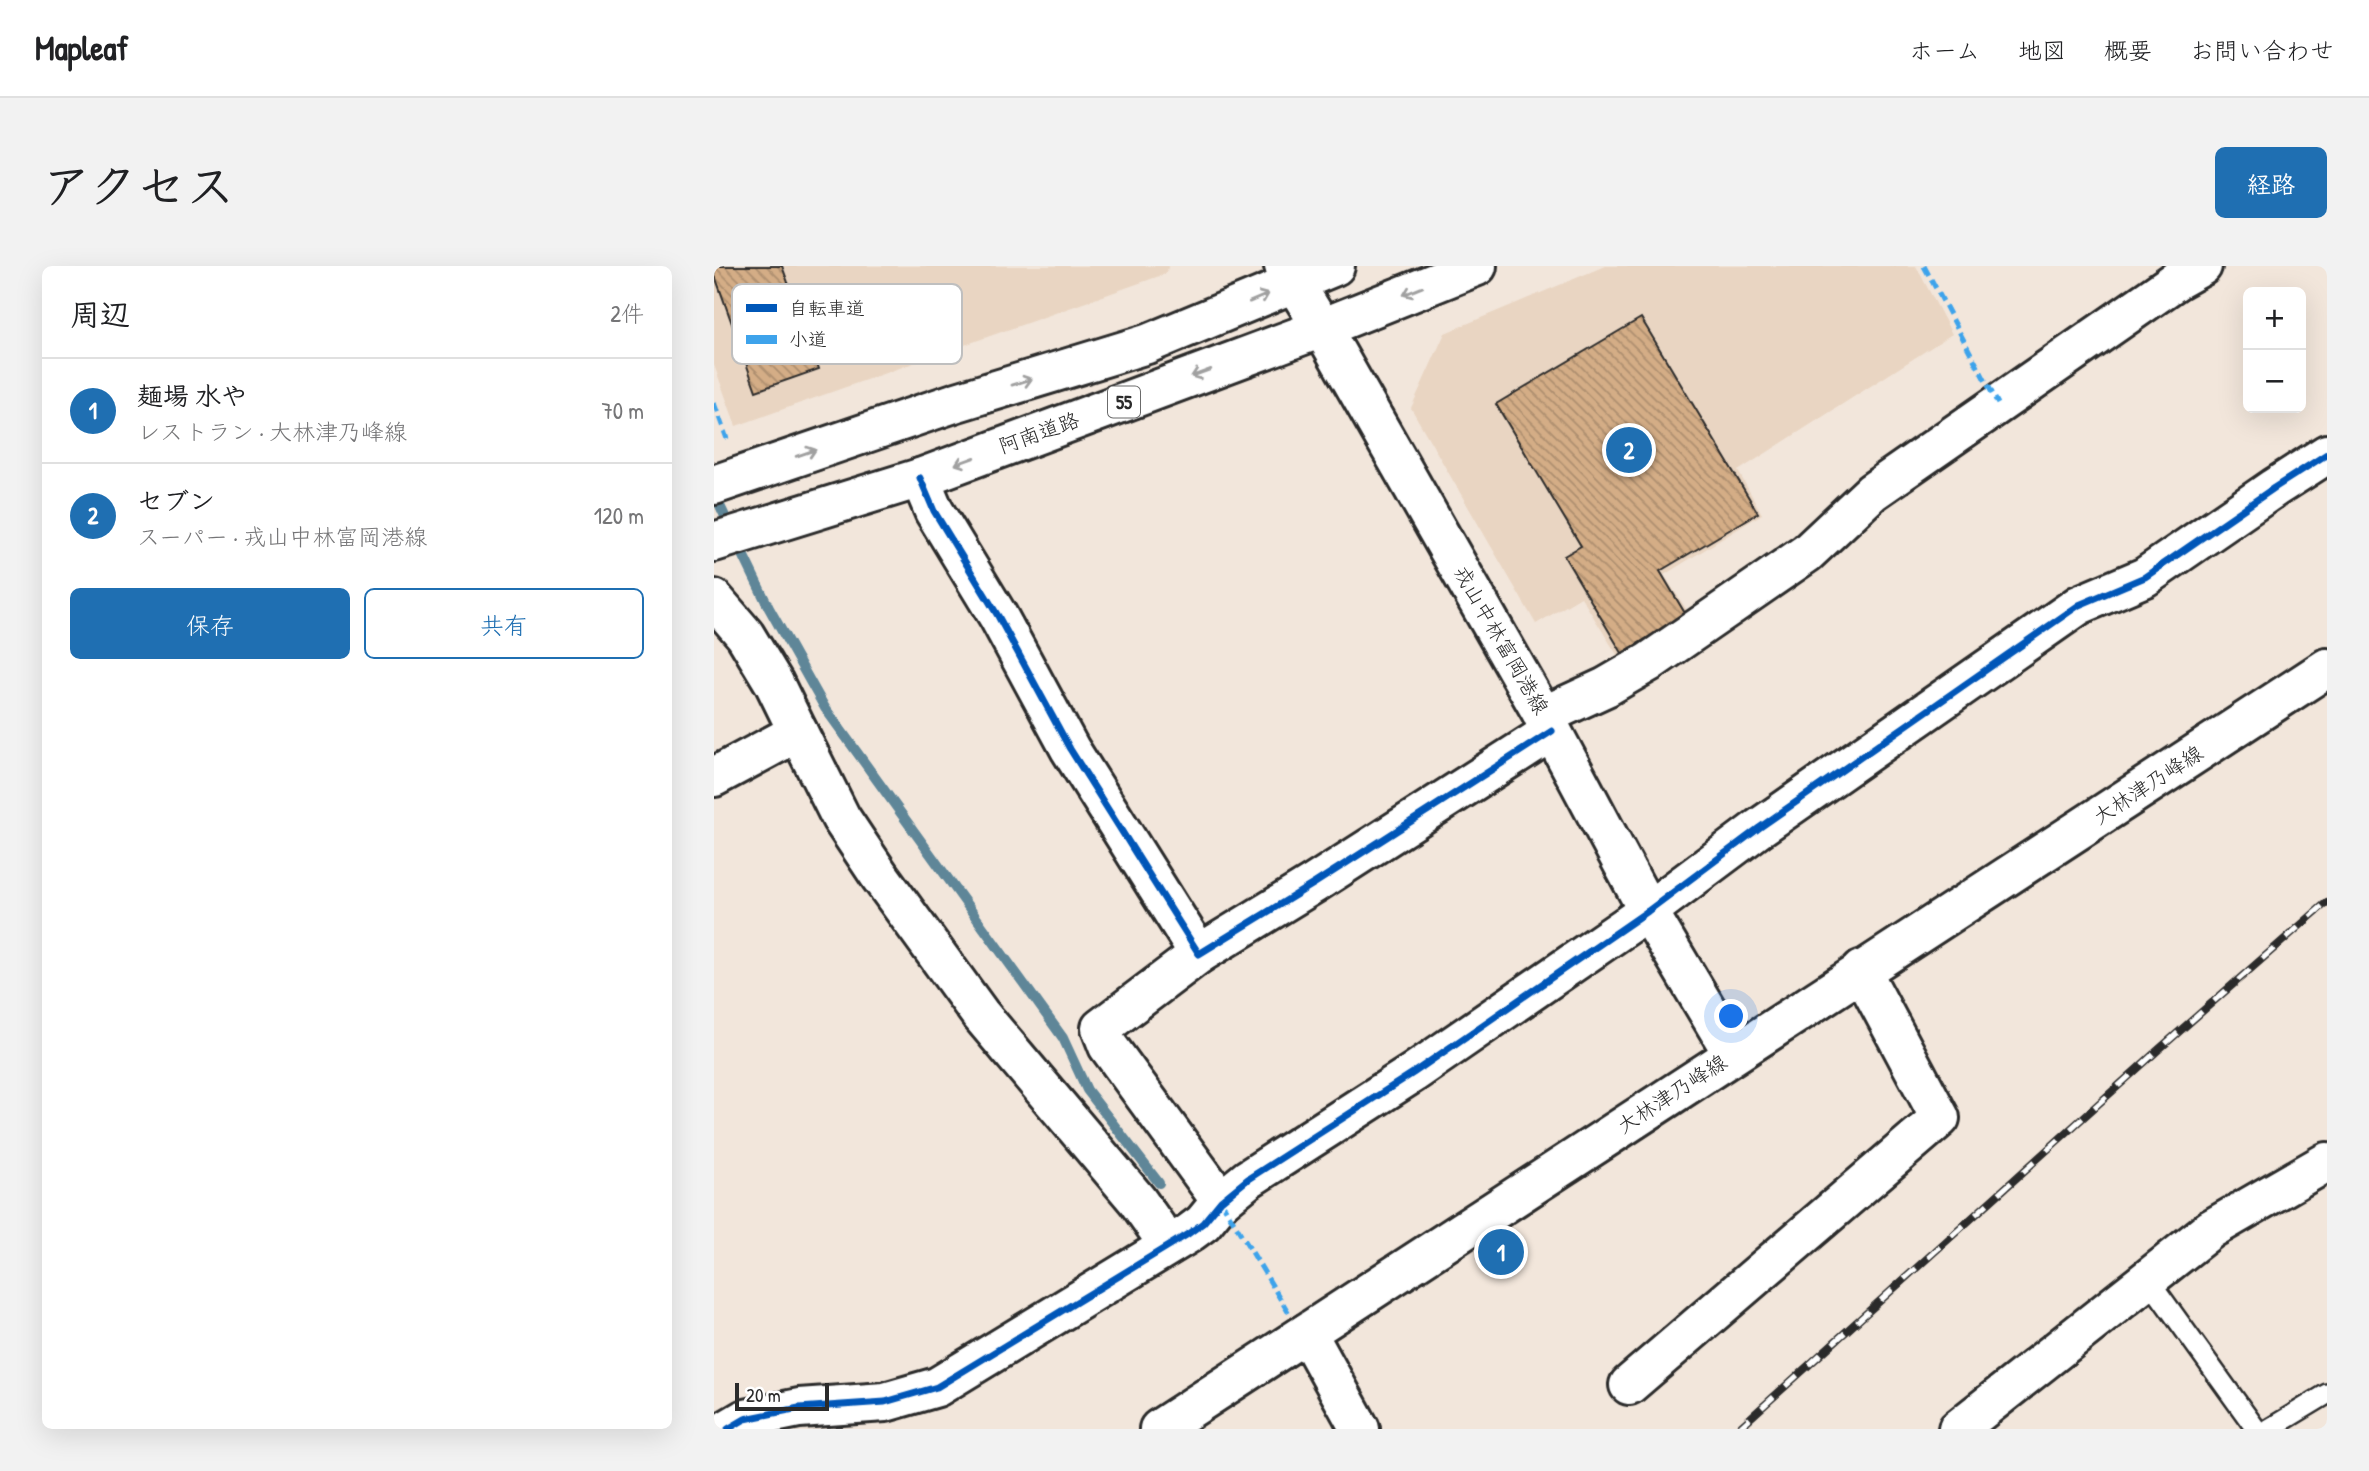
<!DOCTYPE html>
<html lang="ja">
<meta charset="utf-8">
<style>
body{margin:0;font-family:"Patrick Hand","Klee One",sans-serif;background:#f2f2f2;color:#202124}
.controls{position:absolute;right:21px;top:21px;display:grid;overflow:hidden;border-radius:10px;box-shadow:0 7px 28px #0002}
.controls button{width:63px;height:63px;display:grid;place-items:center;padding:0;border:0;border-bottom:2px solid #e0e0e0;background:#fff;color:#202124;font:35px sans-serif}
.scale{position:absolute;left:21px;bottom:18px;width:94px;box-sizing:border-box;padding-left:7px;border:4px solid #2b2b2b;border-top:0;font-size:19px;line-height:24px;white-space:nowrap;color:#2b2b2b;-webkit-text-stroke:5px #fff;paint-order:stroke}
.you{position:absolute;left:1018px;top:751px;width:24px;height:24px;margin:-18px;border:5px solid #fff;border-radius:50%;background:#1a73e8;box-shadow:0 0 0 10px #1a73e833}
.badge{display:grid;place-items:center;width:46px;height:46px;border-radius:50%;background:#1f6fb2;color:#fff;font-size:23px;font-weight:700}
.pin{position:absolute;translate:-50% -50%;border:4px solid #fff;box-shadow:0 2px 7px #0006}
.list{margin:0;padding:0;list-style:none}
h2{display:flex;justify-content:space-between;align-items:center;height:91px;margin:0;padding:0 28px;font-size:30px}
h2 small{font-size:23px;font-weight:400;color:#757577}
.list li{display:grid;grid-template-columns:46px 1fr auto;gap:21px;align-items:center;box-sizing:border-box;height:105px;padding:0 28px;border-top:2px solid #e0e0e0}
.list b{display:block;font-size:26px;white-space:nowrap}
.list p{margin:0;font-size:23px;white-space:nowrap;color:#757577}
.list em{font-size:23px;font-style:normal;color:#757577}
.actions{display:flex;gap:14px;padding:21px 28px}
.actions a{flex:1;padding:16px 0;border:2px solid #1f6fb2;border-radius:10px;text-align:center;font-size:24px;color:#1f6fb2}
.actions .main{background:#1f6fb2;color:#fff}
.map{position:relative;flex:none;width:1613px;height:1163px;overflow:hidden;border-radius:10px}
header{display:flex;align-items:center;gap:42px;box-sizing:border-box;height:98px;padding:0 35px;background:#fff;border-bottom:2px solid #e0e0e0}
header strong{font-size:33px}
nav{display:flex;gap:38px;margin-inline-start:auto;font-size:24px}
.intro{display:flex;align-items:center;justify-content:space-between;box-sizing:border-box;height:168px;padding:0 42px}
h1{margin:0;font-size:49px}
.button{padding:18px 32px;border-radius:10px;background:#1f6fb2;color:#fff;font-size:24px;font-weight:700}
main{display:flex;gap:42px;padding:0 42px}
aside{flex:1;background:#fff;border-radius:10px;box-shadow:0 7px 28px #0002}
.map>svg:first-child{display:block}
.built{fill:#e9d5c2}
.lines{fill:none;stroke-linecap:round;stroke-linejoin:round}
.stream{stroke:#5e8698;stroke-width:10}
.building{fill:url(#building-back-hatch);stroke:#2b2b2b;stroke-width:2}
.service-casing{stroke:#2b2b2b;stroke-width:24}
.minor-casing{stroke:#2b2b2b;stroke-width:44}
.secondary-casing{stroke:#2b2b2b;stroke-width:44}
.trunk-casing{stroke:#2b2b2b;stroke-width:44}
.service{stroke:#fff;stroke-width:19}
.minor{stroke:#fff;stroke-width:38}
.secondary{stroke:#fff;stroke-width:38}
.trunk{stroke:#fff;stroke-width:38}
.rail-casing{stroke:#2b2b2b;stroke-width:8}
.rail{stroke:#fff;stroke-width:5;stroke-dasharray:16;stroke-linecap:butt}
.quiet{stroke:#3ea3eb;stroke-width:5;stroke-dasharray:10 5;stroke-linecap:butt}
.cycleway-casing{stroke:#fff;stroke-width:11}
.cycleway{stroke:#0057b8;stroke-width:7}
.oneway{stroke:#a0a0a0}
.labels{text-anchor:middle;stroke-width:7;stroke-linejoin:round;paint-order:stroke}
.shield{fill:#fff;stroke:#6b6b6b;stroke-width:2}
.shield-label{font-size:19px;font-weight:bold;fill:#2b2b2b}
.street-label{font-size:21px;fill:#2b2b2b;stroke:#fff}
.key{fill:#fff;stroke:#bfbfbf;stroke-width:2}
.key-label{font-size:19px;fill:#2b2b2b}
</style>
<header>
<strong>Mapleaf</strong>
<nav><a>ホーム</a><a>地図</a><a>概要</a><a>お問い合わせ</a></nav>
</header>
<div class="intro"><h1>アクセス</h1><a class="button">経路</a></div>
<main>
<aside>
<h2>周辺<small>2件</small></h2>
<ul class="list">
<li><span class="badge">1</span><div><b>麺場 水や</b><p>レストラン · 大林津乃峰線</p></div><em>70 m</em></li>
<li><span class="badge">2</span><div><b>セブン</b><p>スーパー · 戎山中林富岡港線</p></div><em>120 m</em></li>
</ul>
<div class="actions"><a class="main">保存</a><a>共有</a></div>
</aside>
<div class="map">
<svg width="1613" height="1163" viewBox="0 0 1613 1163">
<defs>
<pattern id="building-back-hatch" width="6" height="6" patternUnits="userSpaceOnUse" patternTransform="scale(1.75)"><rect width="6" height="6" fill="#d4ad86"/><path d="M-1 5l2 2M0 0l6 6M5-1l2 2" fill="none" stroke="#ac8d6e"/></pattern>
</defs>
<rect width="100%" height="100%" fill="#f2e6db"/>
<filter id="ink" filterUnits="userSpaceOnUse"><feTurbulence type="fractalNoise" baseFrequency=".0143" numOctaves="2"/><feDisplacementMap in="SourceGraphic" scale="14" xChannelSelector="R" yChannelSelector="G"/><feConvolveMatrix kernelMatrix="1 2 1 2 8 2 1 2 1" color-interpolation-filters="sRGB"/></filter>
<g filter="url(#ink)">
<g class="built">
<polygon points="0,0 455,0 451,8 22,160 0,99"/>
<polygon points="891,0 1202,0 1238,68 1024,205 1048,248 950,309 978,352 907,395 867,331 822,358 697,142 731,67"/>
</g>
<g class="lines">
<g class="stream">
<polyline points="0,227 17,263"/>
<polyline points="23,276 55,342 111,442 349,772 373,824 445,917"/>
</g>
</g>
<g class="building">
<polygon points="0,0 68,0 105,103 42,125 0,7"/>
<polygon points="927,52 1044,247 946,305 972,349 908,387 850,290 867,280 782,138"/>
</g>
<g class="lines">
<defs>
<g id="service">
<polyline points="1434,1013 1542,1163"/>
<polyline points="1555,1163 1613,1128"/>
</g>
<g id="minor">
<polyline points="206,212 220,245 284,350 356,483 485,688 601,617 838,465"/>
<polyline points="0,333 31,369 60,417 84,466 0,511"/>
<polyline points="829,450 892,421 935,396 1093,287 1158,226 1463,14 1488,0"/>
<polyline points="84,466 127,552 165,609 266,748 423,934 454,978"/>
<polyline points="485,688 387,762 394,780 507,935"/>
<polyline points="593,1067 646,1163"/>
<polyline points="915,1119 1226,852 1147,704"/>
<polyline points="14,1163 31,1153 85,1142 171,1136 223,1121 474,968 489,957 507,935 534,913 699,807 934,645 1045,562 1365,339 1431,311 1560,222 1613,188"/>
<polyline points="1244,1163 1497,963 1613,896"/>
</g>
<g id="secondary">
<polyline points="570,0 608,62 838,465 934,645 1019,788"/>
<polyline points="445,1163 1613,402"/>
</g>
<g id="trunk">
<polyline points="0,219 243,136 433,78 621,0"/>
<polyline points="0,276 206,212 608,62 763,0"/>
</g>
</defs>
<use href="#service" class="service-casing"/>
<use href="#minor" class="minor-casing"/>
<use href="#secondary" class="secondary-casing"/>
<use href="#trunk" class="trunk-casing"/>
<use href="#service" class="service"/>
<use href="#minor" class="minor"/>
<use href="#secondary" class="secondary"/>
<use href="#trunk" class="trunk"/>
<defs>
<polyline id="rail" points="1024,1163 1443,785 1613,636"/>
</defs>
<use href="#rail" class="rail-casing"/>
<use href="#rail" class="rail"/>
<g class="quiet">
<polyline points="1210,0 1284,138"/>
<polyline points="0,137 13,173"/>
<polyline points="507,935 576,1049"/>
</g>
<defs>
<g id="cycleway">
<polyline points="206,212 220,245 284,350 356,483 485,688 601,617 838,465"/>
<polyline points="14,1163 31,1153 85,1142 171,1136 223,1121 474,968 489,957 507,935 534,913 699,807 934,645 1045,562 1365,339 1431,311 1560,222 1613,188"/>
</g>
</defs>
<use href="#cycleway" class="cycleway-casing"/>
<use href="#cycleway" class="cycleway"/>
</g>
<defs><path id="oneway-shaft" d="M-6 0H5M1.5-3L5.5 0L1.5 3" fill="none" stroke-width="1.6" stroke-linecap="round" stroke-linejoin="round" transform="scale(1.75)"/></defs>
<g class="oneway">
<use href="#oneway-shaft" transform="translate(699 25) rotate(158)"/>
<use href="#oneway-shaft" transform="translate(545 32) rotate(-23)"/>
<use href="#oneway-shaft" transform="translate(487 107) rotate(160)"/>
<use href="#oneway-shaft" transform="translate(308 116) rotate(-17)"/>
<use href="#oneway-shaft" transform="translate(92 187) rotate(-19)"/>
<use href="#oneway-shaft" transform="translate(251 195) rotate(160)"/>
</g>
</g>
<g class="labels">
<rect class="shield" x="394" y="120.5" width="32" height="31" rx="5"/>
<g class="shield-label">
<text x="410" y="143">55</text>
</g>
<g class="street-label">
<text transform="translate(325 167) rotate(-20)" y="7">阿南道路</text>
<text transform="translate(787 374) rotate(60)" y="7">戎山中林富岡港線</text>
<text transform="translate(1434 519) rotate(-33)" y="7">大林津乃峰線</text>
<text transform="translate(958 828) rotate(-33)" y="7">大林津乃峰線</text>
</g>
</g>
<rect x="18" y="18" width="230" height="80" rx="10" class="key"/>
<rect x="32" y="38" width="31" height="8" fill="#0057b8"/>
<rect x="32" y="69" width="31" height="9" fill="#3ea3eb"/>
<g class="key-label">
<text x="75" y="49">自転車道</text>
<text x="75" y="80">小道</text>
</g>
</svg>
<div class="controls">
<button>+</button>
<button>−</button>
</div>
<div class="scale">20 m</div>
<div class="you"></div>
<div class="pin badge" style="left:787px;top:986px">1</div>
<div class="pin badge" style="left:915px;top:184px">2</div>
</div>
</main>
